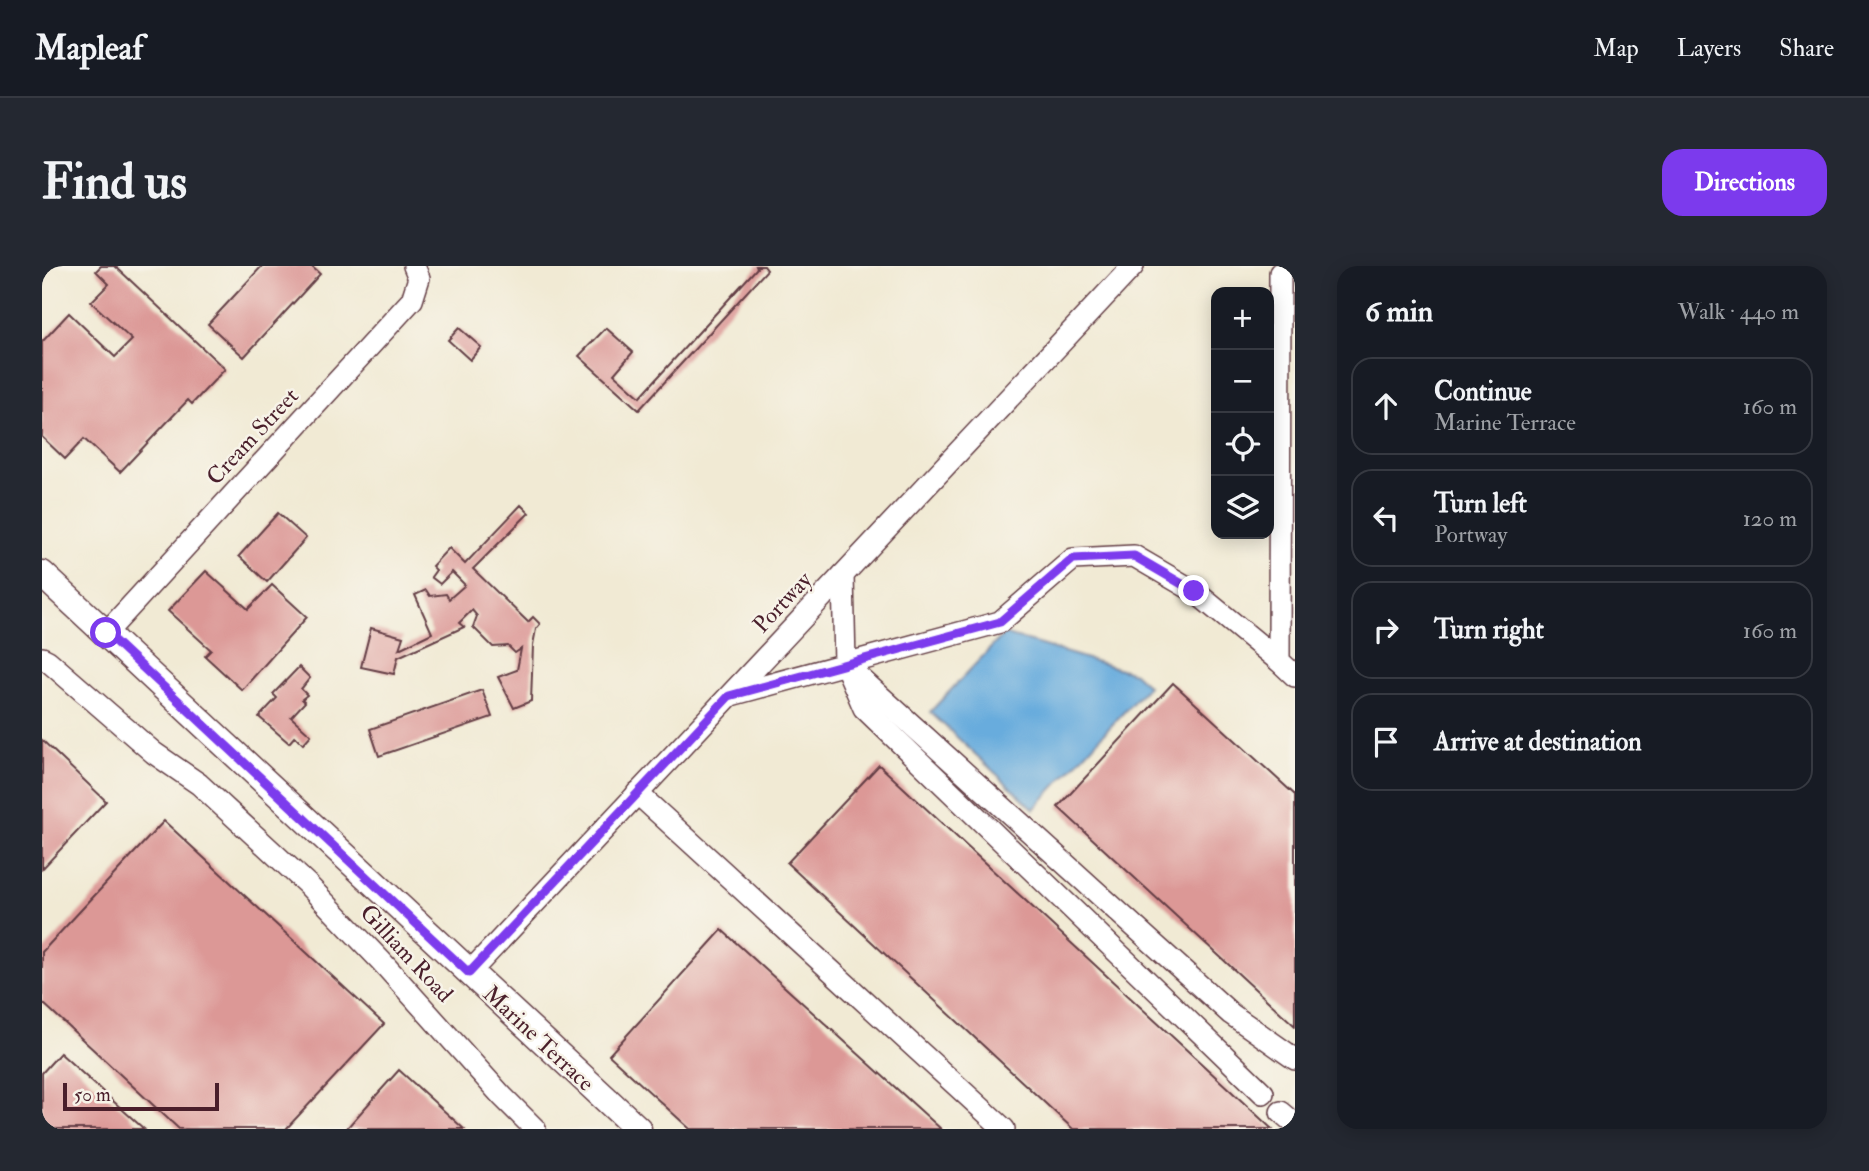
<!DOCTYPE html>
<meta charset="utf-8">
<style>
body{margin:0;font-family:"IM FELL Double Pica",serif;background:#242831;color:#f1f3f6}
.controls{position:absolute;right:21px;top:21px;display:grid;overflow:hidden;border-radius:14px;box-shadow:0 4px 18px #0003}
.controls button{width:63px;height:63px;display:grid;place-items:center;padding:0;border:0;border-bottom:2px solid #363941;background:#171b24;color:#f1f3f6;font:35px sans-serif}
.scale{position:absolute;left:21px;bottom:18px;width:156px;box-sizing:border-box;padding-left:7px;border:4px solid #4a1f2b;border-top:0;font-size:19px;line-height:24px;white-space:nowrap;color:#4a1f2b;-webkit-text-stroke:5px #f7f3e8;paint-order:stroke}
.stop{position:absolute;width:21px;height:21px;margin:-16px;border:5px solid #7c3aed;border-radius:50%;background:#fff}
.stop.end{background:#7c3aed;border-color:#fff;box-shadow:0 2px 7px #0008}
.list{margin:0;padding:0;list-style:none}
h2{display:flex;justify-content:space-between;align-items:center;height:91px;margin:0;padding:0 28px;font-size:30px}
h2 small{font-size:23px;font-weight:400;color:#9ea1a6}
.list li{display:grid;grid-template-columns:46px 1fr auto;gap:21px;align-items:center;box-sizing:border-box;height:98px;margin:0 14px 14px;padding:0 14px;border:2px solid #363941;border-radius:21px}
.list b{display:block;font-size:26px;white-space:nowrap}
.list p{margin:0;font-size:23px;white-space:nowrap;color:#9ea1a6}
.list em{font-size:23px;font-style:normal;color:#9ea1a6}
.icon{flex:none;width:38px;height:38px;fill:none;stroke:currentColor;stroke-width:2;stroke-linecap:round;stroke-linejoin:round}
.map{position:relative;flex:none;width:1253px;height:863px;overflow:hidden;border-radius:21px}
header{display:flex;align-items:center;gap:42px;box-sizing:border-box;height:98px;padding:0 35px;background:#171b24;border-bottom:2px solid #363941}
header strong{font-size:33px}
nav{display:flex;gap:38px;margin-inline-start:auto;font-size:24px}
.intro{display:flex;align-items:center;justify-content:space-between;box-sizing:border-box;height:168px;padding:0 42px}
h1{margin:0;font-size:49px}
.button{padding:18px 32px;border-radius:21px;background:#7c3aed;color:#fff;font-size:24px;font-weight:700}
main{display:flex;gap:42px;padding:0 42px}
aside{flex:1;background:#171b24;border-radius:21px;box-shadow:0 4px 18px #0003}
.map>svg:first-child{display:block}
.water{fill:#68acdd;stroke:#596684;stroke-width:2}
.building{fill:#dc9896}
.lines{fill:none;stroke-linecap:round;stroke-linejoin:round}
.minor-casing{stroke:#633d44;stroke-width:24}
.major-casing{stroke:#633d44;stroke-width:29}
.minor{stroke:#fff;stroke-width:21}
.major{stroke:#fff;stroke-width:26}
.route{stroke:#7c3aed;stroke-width:9}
.labels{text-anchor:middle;stroke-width:5;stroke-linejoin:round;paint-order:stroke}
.street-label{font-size:23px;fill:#4a1f2b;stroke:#f7f3e8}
</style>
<header>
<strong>Mapleaf</strong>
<nav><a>Map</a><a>Layers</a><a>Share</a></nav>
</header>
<div class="intro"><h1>Find us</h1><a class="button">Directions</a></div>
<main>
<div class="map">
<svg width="1253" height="863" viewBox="0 0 1253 863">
<rect width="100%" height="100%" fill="#f7f3e8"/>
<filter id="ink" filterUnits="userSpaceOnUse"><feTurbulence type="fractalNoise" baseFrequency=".0143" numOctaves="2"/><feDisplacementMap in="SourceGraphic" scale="14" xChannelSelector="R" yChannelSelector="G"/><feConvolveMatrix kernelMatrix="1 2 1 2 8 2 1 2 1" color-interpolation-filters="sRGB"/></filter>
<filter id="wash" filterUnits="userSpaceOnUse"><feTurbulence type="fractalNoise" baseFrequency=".00686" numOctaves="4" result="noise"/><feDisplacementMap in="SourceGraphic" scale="28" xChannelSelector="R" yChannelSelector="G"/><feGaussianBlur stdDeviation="1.57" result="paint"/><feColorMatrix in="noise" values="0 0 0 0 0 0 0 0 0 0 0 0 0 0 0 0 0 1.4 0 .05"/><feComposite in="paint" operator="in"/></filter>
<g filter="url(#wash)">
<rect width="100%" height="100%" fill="#f1ead4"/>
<polygon class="water" points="962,368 1092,407 1106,420 992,543 888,446"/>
<g id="blocks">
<g class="building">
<polygon points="59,0 73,0 183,103 150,138 146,134 78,206 42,173 23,193 0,171 0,76 27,47 73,91 90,74 49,36 67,18 54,5"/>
<polygon points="220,0 269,0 278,8 202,91 166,58"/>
<polygon points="714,0 722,0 725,4 597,144 537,90 564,62 591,86 572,108 598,131 715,2"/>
<polygon points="417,62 439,81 428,94 406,74"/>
<polygon points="479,239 487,247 431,303 486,356 491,351 498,358 494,363 491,379 489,435 472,442 456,411 475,404 479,383 473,387 466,380 451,381 431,361 435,350 430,344 417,357 422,361 356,391 352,408 319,401 329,362 361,371 357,383 390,367 373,329 384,324 388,330 404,328 407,333 423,319 410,306 398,318 389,311 394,304 390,300 407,282 423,298"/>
<polygon points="236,247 264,272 225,316 197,290"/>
<polygon points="164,305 206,343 230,319 265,351 200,424 163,390 169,384 126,345"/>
<polygon points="257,401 268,412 259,423 265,429 260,433 263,436 249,451 269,469 261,478 253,470 247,477 217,451 235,432 231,428"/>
<polygon points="1131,417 1253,529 1253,760 1016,541"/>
<polygon points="440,424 450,451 337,490 328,463"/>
<polygon points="0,474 64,535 0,603"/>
<polygon points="837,499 1230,863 1031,863 745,597"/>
<polygon points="122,555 342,758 244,863 137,863 0,736 0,686"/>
<polygon points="680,664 899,863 648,863 567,789"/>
<polygon points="18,787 102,863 0,863 0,807"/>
<polygon points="357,804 422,863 304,863"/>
</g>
</g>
</g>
<g filter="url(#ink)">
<use href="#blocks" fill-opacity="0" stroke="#633d44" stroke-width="2"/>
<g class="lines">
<defs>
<g id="minor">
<polyline points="1238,7 1237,395 1253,410"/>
<polyline points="801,309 803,398 822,442 1221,827"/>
<polyline points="64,367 370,34 377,12 372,0"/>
<polyline points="0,392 6,395 112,487 157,518 265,618 339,695 460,830 493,863"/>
<polyline points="807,402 1189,748 1253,793"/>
<polyline points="689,429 958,356 1031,293 1092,290 1152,325 1237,395"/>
<polyline points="595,527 962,863"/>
<polyline points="427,707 1091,0"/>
<polyline points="1239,846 1253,858"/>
</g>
<polyline id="major" points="0,308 596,863"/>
</defs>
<use href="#minor" class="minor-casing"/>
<use href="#major" class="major-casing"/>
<use href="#minor" class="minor"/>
<use href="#major" class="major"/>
</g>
</g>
<g class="lines" filter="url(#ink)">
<polyline class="route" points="64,367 427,707 687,430 958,356 1031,293 1092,290 1152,325"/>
</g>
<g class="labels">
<g class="street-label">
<text transform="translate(210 170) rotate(-47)" y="8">Cream Street</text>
<text transform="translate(740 336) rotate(-47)" y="8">Portway</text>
<text transform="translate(365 687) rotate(47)" y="8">Gilliam Road</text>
<text transform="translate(497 772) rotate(43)" y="8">Marine Terrace</text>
</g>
</g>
</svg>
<div class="controls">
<button>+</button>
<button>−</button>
<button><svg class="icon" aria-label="locate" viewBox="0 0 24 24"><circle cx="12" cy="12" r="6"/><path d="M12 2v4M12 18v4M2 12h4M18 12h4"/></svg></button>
<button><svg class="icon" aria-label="layers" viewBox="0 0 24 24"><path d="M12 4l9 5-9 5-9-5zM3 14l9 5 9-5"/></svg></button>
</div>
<div class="scale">50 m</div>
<div class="stop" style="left:64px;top:367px"></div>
<div class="stop end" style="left:1152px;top:325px"></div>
</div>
<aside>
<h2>6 min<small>Walk · 440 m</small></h2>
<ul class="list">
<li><svg class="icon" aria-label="ahead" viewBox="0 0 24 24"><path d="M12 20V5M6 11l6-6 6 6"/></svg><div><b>Continue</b><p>Marine Terrace</p></div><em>160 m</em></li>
<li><svg class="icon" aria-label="left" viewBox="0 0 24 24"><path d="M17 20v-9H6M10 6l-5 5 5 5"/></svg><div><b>Turn left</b><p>Portway</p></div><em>120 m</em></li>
<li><svg class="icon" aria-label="right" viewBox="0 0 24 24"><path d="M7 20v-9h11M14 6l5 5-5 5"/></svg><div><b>Turn right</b></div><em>160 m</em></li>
<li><svg class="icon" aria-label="arrive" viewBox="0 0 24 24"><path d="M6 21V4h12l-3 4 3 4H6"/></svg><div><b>Arrive at destination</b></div></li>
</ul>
</aside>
</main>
